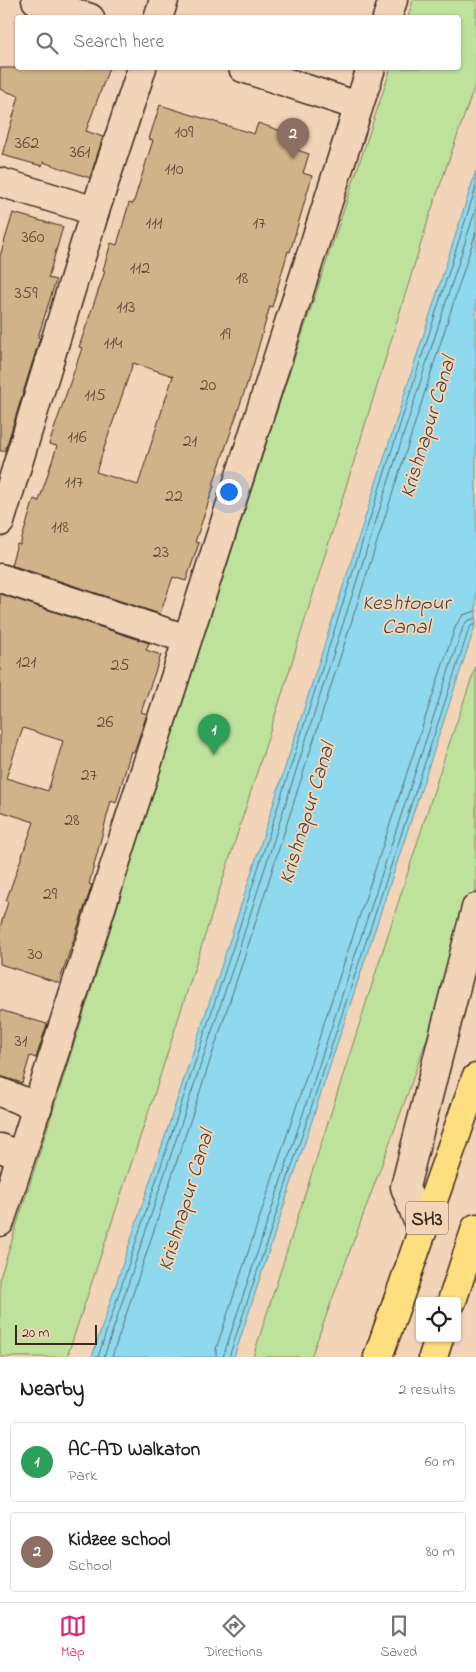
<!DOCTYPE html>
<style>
body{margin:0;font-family:"Indie Flower",sans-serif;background:#f2f2f2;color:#202124}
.controls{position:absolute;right:15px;bottom:15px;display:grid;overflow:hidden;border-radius:5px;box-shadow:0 1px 4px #0004}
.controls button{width:45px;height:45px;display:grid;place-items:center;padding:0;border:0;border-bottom:1px solid #e0e0e0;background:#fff;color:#202124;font:25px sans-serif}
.scale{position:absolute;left:15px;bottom:12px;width:82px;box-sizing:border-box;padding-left:5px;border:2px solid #3b2a1e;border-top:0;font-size:14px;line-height:18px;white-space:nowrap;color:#3b2a1e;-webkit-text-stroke:4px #f2d4b8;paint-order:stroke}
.you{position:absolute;left:228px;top:491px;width:18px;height:18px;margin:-12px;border:4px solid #fff;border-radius:50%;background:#1a73e8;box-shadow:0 0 0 8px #1a73e833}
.badge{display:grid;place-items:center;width:32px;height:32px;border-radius:50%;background:#db2777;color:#fff;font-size:16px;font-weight:700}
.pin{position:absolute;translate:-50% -41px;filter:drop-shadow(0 1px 2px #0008)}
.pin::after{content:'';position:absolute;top:26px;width:18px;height:15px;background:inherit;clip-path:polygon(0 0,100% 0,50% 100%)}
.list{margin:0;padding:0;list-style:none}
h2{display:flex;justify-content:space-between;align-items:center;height:65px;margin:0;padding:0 20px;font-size:21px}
h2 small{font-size:16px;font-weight:400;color:#757577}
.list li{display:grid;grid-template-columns:32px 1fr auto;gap:15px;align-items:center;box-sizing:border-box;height:80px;margin:0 10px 10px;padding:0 10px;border:1px solid #e0e0e0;border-radius:5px}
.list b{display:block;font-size:19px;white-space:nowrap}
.list p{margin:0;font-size:16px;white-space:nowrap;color:#757577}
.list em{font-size:16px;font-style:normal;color:#757577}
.icon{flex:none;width:28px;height:28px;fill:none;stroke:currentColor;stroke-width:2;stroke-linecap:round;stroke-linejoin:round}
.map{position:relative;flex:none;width:476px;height:1357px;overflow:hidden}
.search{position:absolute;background:#fff;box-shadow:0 1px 4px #0004;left:15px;right:15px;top:15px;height:55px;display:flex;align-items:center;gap:12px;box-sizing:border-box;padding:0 18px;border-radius:5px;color:#757577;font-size:19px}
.sheet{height:245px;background:#fff}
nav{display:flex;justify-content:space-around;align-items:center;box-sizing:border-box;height:70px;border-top:1px solid #e0e0e0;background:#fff;font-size:14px;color:#757577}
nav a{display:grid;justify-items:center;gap:2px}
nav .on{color:#db2777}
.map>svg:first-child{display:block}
.green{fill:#bee29c;stroke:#7c865d}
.water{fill:#8ed9ee;stroke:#6d939b}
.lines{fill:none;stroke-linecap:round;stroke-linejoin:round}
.shore{stroke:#5c7071;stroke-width:1}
.building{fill:#d1b389;stroke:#3b2a1e;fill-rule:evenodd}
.street-casing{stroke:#3b2a1e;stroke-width:31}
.secondary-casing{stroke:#3b2a1e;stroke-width:31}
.primary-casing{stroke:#3b2a1e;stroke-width:31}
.street{stroke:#f2d4b8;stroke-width:28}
.secondary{stroke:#f2d4b8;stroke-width:28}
.primary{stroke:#fedf80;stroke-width:28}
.labels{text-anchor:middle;stroke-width:4;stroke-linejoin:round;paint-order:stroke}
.number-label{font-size:18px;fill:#604c39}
.shield{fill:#f2d4b8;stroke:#725d4c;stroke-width:1}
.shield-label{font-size:19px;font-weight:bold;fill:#3b2a1e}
.water-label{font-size:21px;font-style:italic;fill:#47443d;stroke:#f2d4b8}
</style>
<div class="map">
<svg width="476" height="1357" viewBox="0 0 476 1357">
<rect width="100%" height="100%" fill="#f2d4b8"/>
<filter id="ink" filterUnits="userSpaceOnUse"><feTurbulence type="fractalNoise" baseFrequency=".02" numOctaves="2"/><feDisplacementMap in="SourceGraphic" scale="10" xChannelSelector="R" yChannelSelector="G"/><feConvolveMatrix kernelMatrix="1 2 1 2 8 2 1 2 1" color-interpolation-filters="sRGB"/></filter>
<g filter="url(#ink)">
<g class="green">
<polygon points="413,0 476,0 476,82 430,214 288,675 155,1092 67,1357 0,1357 0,1278 140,835 283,392 391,68 458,68 458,18 408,17"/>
<polygon points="476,666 476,897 405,1101 311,1357 253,1357 445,756"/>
</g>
<polygon class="water" points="476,171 476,623 234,1357 92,1357 228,946"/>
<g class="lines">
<g class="shore">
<polyline points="98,1357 233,947 476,187"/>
<polyline points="104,1357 239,949 476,208"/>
<polyline points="112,1357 246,952 476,232"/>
<polyline points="216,1357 216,1349 456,625 463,615 476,611"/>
<polyline points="223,1357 463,627 467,621 476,618"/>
<polyline points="229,1357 469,629 472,625 476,625"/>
</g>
</g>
<g class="building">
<polygon points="0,68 109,68 86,131 103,137 90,178 43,162 42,166 2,155 19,96 0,89"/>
<path d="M160,105l94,29 4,-11 35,12 -4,12 20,7 -6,19 9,3 -22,76 -2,-1 -16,56 -2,-1 -17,60 -40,119 1,1 -19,56 4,1 -13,38 -13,-4 -13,37 -149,-49 6,-21 3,1 14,-46 5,2 18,-55 -8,-2 33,-96 -3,-1 26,-76 -2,-1 8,-27 6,2 12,-42 4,1 20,-64 -4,-1zM133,363l40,13 -35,109 -42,-13z"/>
<polygon points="13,213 63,227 48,278 56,280 38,337 40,338 5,451 0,451 0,256"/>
<path d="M0,594l149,49 -3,7 15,5 -20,57 6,2 -13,38 -3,-1 -15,52 -5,-2 -22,83 3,1 -33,98 -59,-19v-37l8,-25 -2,-1 28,-79 -34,-11zM23,728l40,13 -15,50 -42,-13z"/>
<polygon points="0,1010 47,1024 36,1058 30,1056 22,1083 0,1076"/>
</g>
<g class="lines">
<defs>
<g id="street">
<polyline points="36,0 90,18"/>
<polyline points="158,18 164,0"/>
<polyline points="243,68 358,106"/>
<polyline points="0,182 95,211"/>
<polyline points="0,522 95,211 142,68"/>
<polyline points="0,578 187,639"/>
</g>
<g id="secondary">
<polyline points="387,18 393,0"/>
<polyline points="0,1092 38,1107"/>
<polyline points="0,1148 21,1156"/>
<polyline points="0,1222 371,68"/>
<polyline points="422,1232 405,1187 476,908"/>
</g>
<g id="primary">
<polyline points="452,1301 476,1228"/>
<polyline points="378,1357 476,1078"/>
<polyline points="433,1357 439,1338"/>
</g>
</defs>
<use href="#street" class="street-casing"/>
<use href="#secondary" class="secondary-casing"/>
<use href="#primary" class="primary-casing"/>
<use href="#street" class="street"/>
<use href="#secondary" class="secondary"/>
<use href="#primary" class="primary"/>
</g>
</g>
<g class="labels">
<g class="number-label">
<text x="184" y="137">109</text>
<text x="27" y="148">362</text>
<text x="80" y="157">361</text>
<text x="174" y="174">110</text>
<text x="154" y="228">111</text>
<text x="259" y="228">17</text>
<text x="33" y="242">360</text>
<text x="140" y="273">112</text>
<text x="242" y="283">18</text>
<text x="26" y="298">359</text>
<text x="126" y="312">113</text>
<text x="225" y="339">19</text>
<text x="113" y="348">114</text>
<text x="208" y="390">20</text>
<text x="95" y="400">115</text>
<text x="77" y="442">116</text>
<text x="190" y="446">21</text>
<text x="74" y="487">117</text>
<text x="174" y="501">22</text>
<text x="60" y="532">118</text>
<text x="161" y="557">23</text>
<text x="26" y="667">121</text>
<text x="120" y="670">25</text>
<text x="105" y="727">26</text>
<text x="89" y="780">27</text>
<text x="72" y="825">28</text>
<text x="50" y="899">29</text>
<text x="35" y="959">30</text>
<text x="21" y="1046">31</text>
</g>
<rect class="shield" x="406" y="1201.5" width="42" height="33" rx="4"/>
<g class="shield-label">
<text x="427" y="1225">SH3</text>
</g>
<g class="water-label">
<text transform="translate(427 427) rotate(-73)" y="7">Krishnapur Canal</text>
<text x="406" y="609">Keshtopur<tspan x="406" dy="24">Canal</tspan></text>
<text transform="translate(306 813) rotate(-73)" y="7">Krishnapur Canal</text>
<text transform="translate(185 1200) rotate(-73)" y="7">Krishnapur Canal</text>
</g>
</g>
</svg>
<div class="controls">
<button><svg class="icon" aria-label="locate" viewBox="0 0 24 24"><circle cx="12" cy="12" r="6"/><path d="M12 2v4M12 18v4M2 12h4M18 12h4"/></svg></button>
</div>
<div class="scale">20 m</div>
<div class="you"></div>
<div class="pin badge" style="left:214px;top:755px;background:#2e9e5b">1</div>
<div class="pin badge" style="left:293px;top:159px;background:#8d6e63">2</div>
<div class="search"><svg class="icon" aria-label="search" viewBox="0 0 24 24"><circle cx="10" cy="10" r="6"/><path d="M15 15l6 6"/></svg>Search here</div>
</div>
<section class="sheet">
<h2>Nearby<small>2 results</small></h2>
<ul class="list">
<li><span class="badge" style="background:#2e9e5b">1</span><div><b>AC-AD Walkaton</b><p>Park</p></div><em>60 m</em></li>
<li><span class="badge" style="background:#8d6e63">2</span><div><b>Kidzee school</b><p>School</p></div><em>80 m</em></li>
</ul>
</section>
<nav>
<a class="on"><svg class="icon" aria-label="map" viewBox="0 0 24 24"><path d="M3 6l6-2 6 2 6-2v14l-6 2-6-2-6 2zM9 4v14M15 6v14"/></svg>Map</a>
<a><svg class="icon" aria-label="directions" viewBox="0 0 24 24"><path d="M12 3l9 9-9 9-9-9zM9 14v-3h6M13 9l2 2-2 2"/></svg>Directions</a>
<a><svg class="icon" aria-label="saved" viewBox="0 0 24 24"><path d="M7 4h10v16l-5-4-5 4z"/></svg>Saved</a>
</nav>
